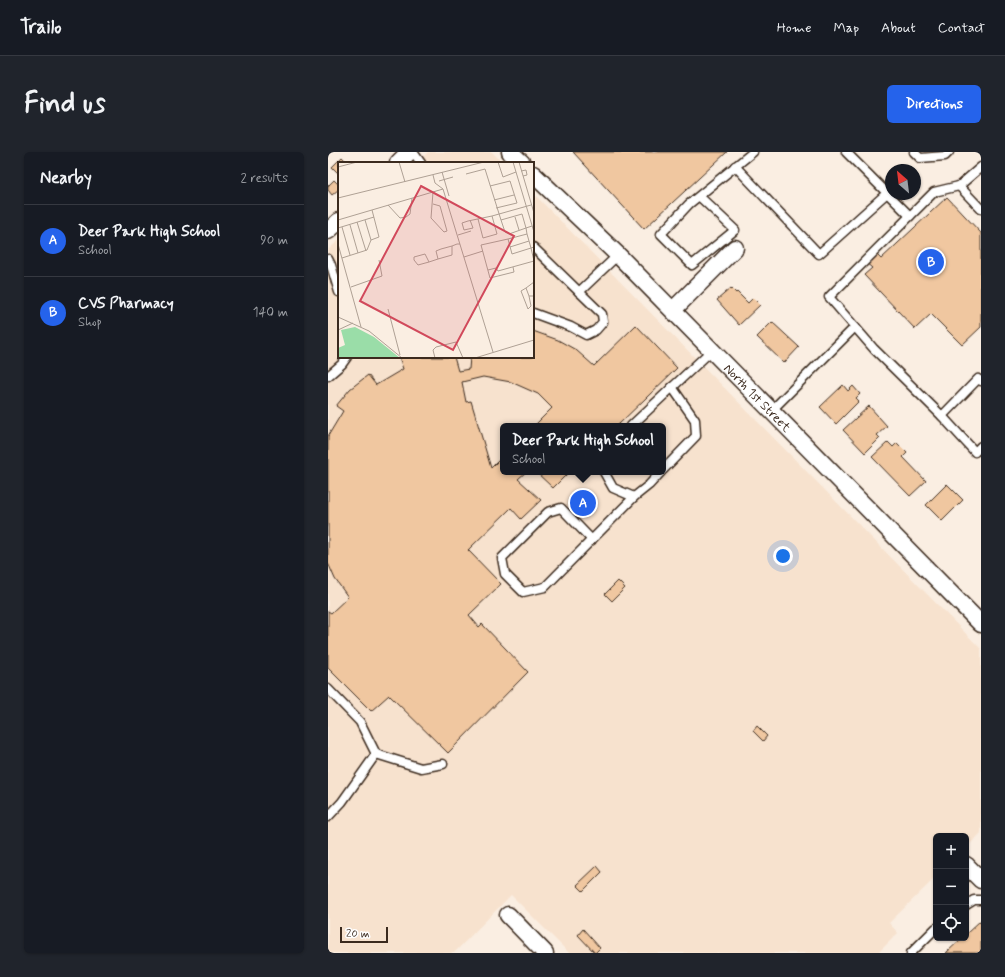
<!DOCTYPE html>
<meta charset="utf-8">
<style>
body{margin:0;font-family:Mynerve,sans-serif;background:#20242c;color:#f1f3f6}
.controls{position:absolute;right:12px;bottom:12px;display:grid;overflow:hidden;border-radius:6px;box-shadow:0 1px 3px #0004}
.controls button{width:36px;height:36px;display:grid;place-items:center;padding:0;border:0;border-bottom:1px solid #363941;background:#171b24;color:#f1f3f6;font:20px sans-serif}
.compass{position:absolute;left:557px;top:12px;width:36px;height:36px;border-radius:50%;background:#171b24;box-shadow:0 1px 3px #0004;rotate:332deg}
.scale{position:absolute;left:12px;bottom:10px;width:48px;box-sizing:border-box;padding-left:4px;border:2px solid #3b2a1e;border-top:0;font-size:11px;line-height:14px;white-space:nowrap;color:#3b2a1e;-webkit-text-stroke:3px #fff;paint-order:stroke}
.you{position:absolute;left:455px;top:404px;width:14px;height:14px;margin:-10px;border:3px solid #fff;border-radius:50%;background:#1a73e8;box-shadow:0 0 0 6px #1a73e833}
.badge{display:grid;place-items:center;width:26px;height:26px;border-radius:50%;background:#2563eb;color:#fff;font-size:13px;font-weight:700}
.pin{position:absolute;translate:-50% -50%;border:2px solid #fff;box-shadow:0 1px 4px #0006}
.popup{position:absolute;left:172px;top:271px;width:166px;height:52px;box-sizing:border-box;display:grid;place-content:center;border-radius:6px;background:#171b24;filter:drop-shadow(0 1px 3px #0005);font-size:13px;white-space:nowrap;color:#9ea1a6}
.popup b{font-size:15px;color:#f1f3f6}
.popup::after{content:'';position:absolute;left:50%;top:100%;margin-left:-8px;border:8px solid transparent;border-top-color:#171b24}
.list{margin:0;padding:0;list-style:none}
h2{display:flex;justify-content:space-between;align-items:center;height:52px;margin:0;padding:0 16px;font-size:17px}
h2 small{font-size:13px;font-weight:400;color:#9ea1a6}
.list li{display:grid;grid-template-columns:26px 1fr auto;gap:12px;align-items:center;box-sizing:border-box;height:72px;padding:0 16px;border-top:1px solid #363941}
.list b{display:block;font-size:15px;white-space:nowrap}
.list p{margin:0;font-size:13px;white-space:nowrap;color:#9ea1a6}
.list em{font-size:13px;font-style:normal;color:#9ea1a6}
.icon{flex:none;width:22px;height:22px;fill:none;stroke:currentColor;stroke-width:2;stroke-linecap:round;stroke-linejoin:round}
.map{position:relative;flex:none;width:653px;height:801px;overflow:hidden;border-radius:6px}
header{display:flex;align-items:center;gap:24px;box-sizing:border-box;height:56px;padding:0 20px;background:#171b24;border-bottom:1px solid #363941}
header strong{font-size:19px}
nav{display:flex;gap:22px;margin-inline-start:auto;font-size:14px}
.intro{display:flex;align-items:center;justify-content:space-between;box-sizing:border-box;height:96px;padding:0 24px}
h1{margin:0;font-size:28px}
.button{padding:10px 18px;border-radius:6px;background:#2563eb;color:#fff;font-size:14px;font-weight:700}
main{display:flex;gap:24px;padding:0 24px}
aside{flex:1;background:#171b24;border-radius:6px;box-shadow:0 1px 3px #0004}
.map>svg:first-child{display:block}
.built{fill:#f7e2ce;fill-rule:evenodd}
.building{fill:#f0c7a0;stroke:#3b2a1e}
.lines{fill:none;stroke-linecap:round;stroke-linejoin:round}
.lane-casing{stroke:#3b2a1e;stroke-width:11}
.street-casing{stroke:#3b2a1e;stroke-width:19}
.lane{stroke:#fff;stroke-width:8}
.street{stroke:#fff;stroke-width:16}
.labels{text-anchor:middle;stroke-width:4;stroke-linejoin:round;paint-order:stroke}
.street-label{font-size:13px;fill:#3b2a1e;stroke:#fff}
.inset-road{fill:none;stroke:#aea094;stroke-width:1}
.view{fill:#d1495b;fill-opacity:0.15;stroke:#d1495b;stroke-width:2}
.inset-edge{fill:none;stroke:#3b2a1e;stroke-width:2}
</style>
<header>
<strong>Trailo</strong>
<nav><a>Home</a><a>Map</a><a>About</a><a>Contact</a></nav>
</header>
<div class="intro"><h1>Find us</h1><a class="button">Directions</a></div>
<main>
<aside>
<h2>Nearby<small>2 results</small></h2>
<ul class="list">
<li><span class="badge">A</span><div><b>Deer Park High School</b><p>School</p></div><em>90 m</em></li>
<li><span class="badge">B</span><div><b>CVS Pharmacy</b><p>Shop</p></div><em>140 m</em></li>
</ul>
</aside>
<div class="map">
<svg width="653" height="801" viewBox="0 0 653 801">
<rect width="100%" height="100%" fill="#faeee2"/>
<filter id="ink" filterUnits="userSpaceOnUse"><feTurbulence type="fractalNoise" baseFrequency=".025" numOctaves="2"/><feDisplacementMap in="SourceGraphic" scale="8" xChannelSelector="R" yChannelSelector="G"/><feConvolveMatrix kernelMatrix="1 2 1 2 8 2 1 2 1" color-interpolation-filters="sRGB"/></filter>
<g filter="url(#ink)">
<g class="built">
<polygon points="100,0 164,0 175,11 89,11"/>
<path d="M205,41l448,456v184l-15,15v-12h-30v41l-47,46 9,10 -20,20h-309l-58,-58 -57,58h-126v-703l11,-10v117h194zM175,274h160v46h-160z"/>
</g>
<g class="building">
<polygon points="245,0 399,0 316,77"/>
<polygon points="14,5 20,11 11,11 11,22 4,15"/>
<polygon points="6,28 11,33 11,37 4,43 0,38 0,34"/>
<polygon points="619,45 653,81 653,175 634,193 603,162 587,177 536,123 544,116 537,110 547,101 553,107"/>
<polygon points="403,136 408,141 409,140 420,151 425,146 432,153 411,173 389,148"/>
<polygon points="444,170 471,195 456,211 429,185"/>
<polygon points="308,173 349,216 289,274 206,274 224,256 210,242 183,230 155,225 134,230 138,250 143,249 163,316 175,304 175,320 198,320 190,327 213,348 193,367 183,356 140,398 173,432 141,463 151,475 154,472 200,520 120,601 61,543 43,559 0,516 0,459 3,461 20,445 7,427 0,411 0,284 15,259 8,254 22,237 40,223 48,233 75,217 71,205 126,205 130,219 141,217 142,205 205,205 205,179 230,188 248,198 266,214"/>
<polygon points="515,233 520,239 525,234 532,242 528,246 531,249 508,272 492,255"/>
<polygon points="541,254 559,274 549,283 552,286 537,301 515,278"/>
<polygon points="560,290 565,295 569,291 579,301 575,305 598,329 582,344 544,305"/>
<polygon points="208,320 241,320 225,336"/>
<polygon points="619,332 635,348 614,369 598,353"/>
<polygon points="290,429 297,436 284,449 277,442"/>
<polygon points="429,574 439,584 435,589 425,579"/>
<polygon points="269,714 274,720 255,739 249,733"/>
<polygon points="653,768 653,801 618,801 634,786 638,786 638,782"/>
<polygon points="255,777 272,796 267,801 250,783"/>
</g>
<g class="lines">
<defs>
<g id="lane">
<polyline points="85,0 93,11"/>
<polyline points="586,0 592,6 617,4 621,0"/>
<polyline points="407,14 491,102 559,41 518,0"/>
<polyline points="653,15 631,34 653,57"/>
<polyline points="631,34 606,40 501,145 546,197 614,264 647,300 653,294"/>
<polyline points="559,41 582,64"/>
<polyline points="371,44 407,78 364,113 333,82 361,52 425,0"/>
<polyline points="205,95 274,162 275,170 268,178 258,183 243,175 205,161"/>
<polyline points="0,107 3,113 11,140"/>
<polyline points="251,140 290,103"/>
<polyline points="0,224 14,212 19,205"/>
<polyline points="444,258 527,175"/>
<polyline points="614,264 650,227 653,229"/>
<polyline points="303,274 384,198"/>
<polyline points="335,318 368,284 367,268 344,235"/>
<polyline points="276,320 285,336 306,345 321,333 333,320"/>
<polyline points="264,388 233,356 220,360 174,406 177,422 195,440 217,435 306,345"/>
<polyline points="0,537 32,570 48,602 14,650 0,665"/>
<polyline points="48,602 93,616 115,612"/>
<polyline points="638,753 646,748 653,748"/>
<polyline points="583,801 608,776"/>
</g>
<g id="street">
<polyline points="182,0 194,11"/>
<polyline points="70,11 81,0"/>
<path id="s1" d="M205,22l85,81 363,369"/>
<polyline points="0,79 11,69"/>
<polyline points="345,158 407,96"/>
<polyline points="638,713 653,728"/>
<polyline points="180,763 217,801"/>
</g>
</defs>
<use href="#lane" class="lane-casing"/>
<use href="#street" class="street-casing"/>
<use href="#lane" class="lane"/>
<use href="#street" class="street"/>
</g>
</g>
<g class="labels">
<g class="street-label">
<text dy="5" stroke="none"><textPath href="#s1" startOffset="317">North 1st Street</textPath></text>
</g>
</g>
<g transform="translate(10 10)">
<rect width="196" height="196" fill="#faeee2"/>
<path d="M17,165l19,10 26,21h-62v-10l7,-3 -4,-15z" fill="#9adda8"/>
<path class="inset-road" d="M61,0l6,20M160,0l5,15 13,-5M175,0l21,70M181,0l15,51M0,5l19,-5M183,9l5,-1 1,5 -4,1M104,10l7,24M128,12l19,-5 16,51M95,13l2,8 8,6M101,19l14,-4M152,24l20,-5 7,22 -21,5M105,27l50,163M95,30l-2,26 13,14 3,-1 -7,-25 -7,-2M0,36l146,-36M156,38l20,-5M50,43l12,13 6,-1 4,-3 2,-16M177,55l4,13M140,57l5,19 14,-4 -5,-18M0,58l105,-31M27,58l6,20M132,58l3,8 -9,2 -2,-7 6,-2 24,-5 39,-11M19,60l9,29M12,63l8,28M4,65l8,28M0,66l36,-11M189,72l-1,-6 -4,-14 -21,6 4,12 4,2 17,-6 6,-2M120,73l13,-4M170,77l-27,6 9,33 24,-6 -1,-5M0,82l23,83M114,84v9l-14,4 -2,-8 5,-2 11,-3 5,-2h3M172,85l19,-6M196,85l-3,1 -19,6 -4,-15 19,-5 4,14 3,13M126,95l19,-6M4,96l25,-8 4,-10 8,-3 -7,-27M91,100l-4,-8 -11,3v3l4,5 11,-3 9,-3M150,108l8,-2 2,3 36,-10M196,120l-8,6 3,8h5M13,125l31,-11 -3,-16M188,126l-5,3 7,18 3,-3 -2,-10M50,147l12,46M0,155l31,14 33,27M0,168l15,-7M97,196l-2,-8 3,-3 20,-5 7,16M137,196l59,-18"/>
<path class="view" d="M83,24l93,50 -61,114 -93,-49z"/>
<rect width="196" height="196" class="inset-edge"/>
</g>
</svg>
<div class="controls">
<button>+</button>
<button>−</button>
<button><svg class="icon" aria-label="locate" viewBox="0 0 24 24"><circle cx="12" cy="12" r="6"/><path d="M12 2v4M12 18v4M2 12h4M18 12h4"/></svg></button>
</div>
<svg class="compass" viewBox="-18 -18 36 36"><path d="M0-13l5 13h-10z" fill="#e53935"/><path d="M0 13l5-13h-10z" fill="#9ea1a6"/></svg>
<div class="scale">20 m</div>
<div class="you"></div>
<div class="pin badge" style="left:255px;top:351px">A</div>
<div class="popup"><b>Deer Park High School</b>School</div>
<div class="pin badge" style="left:603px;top:110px">B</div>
</div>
</main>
